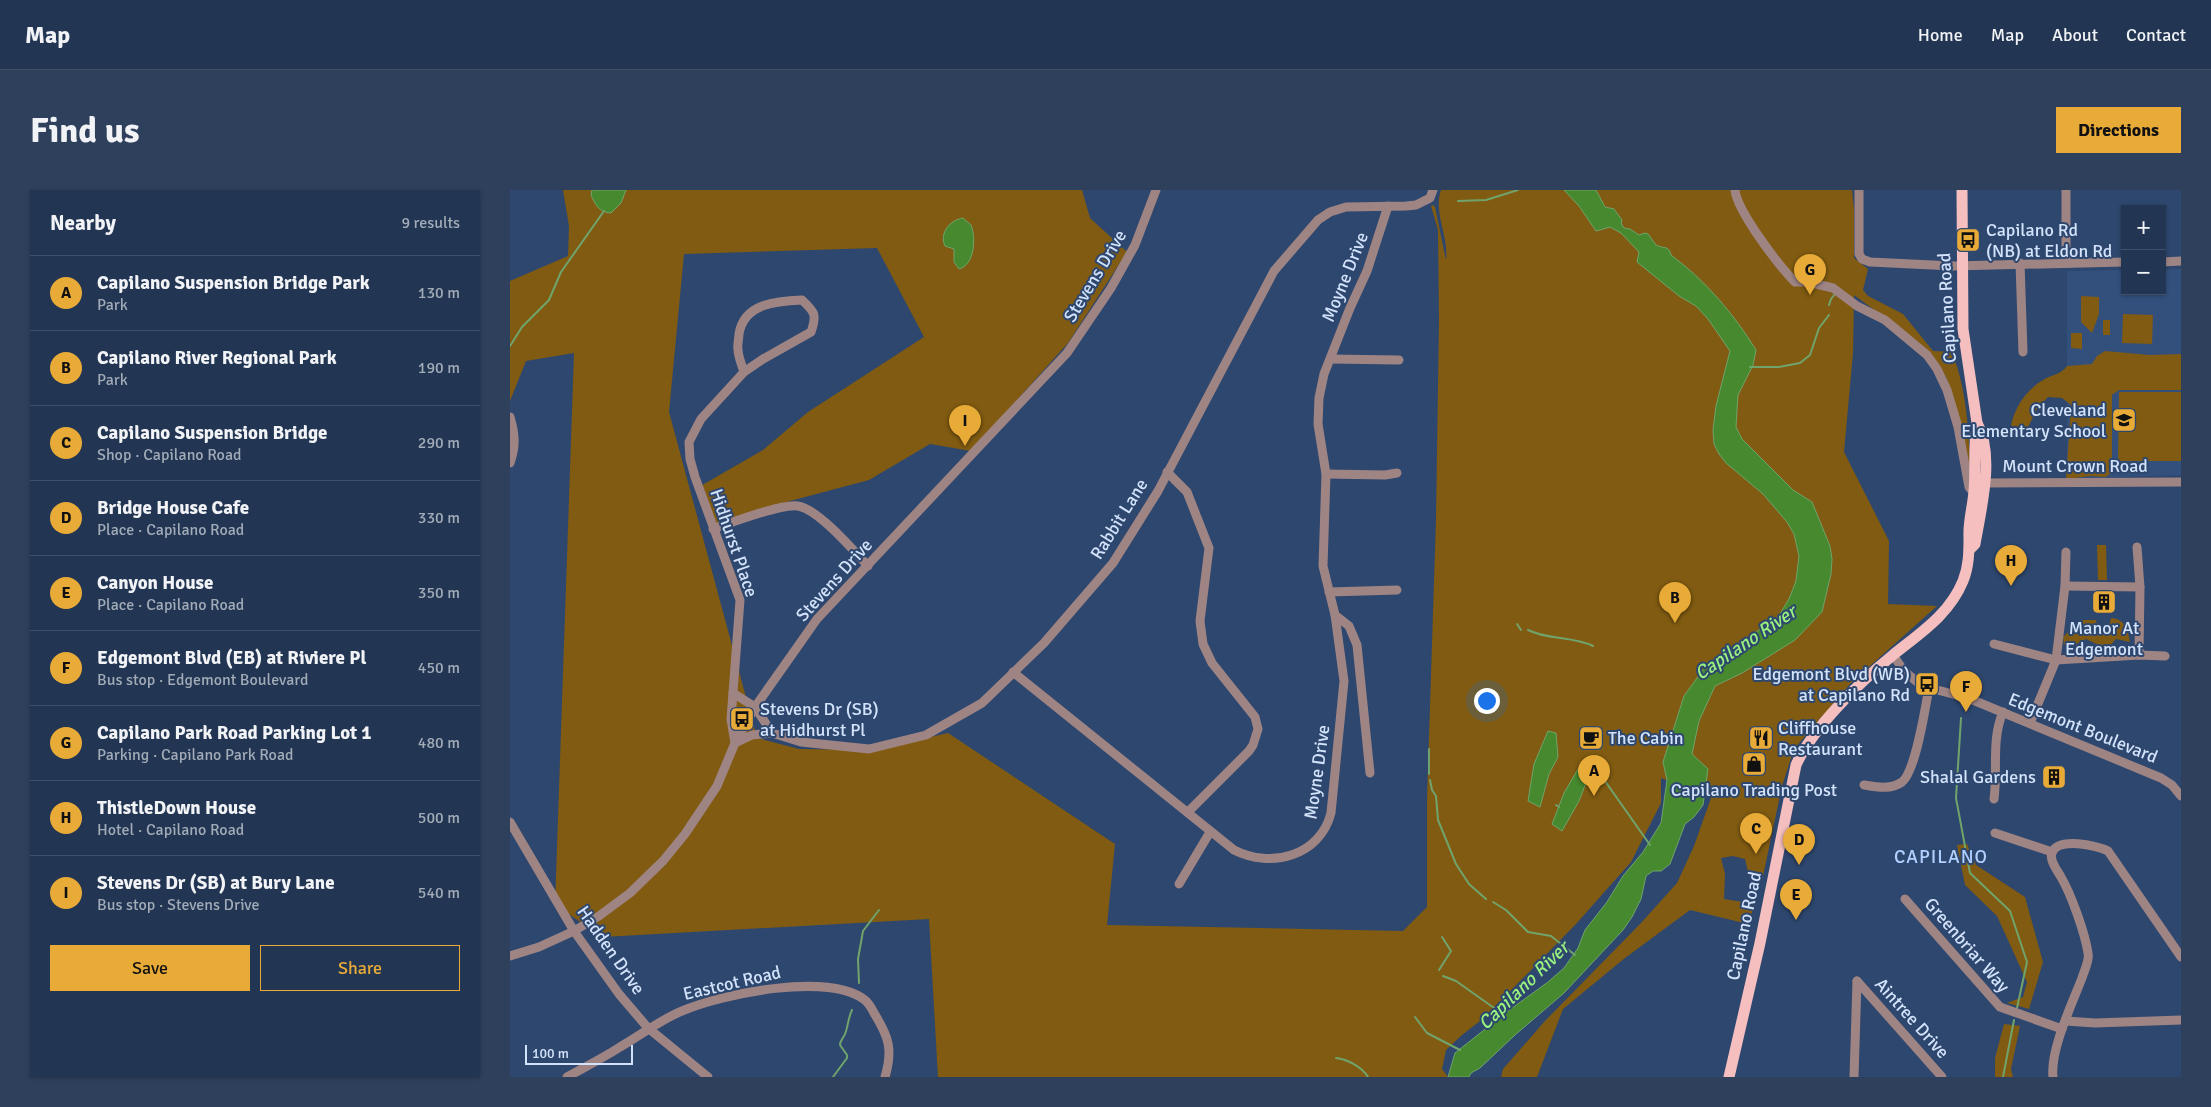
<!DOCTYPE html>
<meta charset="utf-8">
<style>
body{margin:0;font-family:Signika,sans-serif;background:#2e405c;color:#f1f3f6}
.controls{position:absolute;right:15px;top:15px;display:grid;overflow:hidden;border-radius:0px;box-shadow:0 1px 4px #0004}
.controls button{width:45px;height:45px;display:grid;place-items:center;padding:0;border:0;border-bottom:1px solid #3f5069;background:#223552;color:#f1f3f6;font:25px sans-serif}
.scale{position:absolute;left:15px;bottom:12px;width:108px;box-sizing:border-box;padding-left:5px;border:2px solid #d3e3fb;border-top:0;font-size:14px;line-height:18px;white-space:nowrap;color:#d3e3fb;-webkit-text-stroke:4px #2e476e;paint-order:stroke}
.you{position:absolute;left:976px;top:510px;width:18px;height:18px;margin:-12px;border:4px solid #fff;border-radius:50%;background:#1a73e8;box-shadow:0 0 0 8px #1a73e833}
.badge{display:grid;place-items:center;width:32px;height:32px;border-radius:50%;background:#e9ab38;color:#111;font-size:16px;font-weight:700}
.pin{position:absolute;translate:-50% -41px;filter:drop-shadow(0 1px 2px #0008)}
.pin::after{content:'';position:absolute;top:26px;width:18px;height:15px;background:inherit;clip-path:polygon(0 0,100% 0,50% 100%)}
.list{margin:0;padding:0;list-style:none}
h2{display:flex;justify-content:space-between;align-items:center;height:65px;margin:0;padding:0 20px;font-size:21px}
h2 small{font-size:16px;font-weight:400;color:#a2abb8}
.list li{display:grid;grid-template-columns:32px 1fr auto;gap:15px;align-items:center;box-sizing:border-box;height:75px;padding:0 20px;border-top:1px solid #3f5069}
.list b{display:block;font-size:19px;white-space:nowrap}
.list p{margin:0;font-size:16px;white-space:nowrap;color:#a2abb8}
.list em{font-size:16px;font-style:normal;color:#a2abb8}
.actions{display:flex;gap:10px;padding:15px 20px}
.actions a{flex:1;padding:11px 0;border:1px solid #e9ab38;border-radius:0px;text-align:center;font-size:18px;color:#e9ab38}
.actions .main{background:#e9ab38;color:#111}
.map{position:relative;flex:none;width:1671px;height:887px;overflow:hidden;border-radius:0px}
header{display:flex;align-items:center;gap:30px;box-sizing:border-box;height:70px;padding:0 25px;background:#223552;border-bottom:1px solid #3f5069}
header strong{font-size:24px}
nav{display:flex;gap:28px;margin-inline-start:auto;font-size:18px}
.intro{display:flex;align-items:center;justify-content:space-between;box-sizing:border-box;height:120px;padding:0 30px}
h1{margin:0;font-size:35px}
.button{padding:12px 22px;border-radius:0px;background:#e9ab38;color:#111;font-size:18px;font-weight:700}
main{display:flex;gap:30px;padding:0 30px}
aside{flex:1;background:#223552;border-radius:0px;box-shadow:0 1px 4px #0004}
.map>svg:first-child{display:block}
.built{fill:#33507d}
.green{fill:#805b11}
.water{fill:#46892e;stroke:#70a46c}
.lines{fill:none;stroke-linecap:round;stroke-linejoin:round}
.stream{stroke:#70a46c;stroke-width:2}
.minor{stroke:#9f8484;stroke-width:9}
.major{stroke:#f5bfbf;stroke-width:11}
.labels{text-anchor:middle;stroke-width:4;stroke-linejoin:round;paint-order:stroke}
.poi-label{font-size:18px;fill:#d3e3fb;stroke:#2e476e;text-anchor:start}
.street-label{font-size:18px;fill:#d3e3fb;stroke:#2e476e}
.water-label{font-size:19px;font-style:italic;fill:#9af27e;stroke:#2e476e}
.neighbourhood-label{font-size:19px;letter-spacing:1px;fill:#b1d0ff;stroke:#2e476e}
</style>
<header>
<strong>Map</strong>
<nav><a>Home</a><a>Map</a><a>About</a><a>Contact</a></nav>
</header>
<div class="intro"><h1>Find us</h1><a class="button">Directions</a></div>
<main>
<aside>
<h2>Nearby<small>9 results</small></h2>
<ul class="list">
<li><span class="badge">A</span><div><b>Capilano Suspension Bridge Park</b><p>Park</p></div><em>130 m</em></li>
<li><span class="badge">B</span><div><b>Capilano River Regional Park</b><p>Park</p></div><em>190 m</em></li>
<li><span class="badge">C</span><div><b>Capilano Suspension Bridge</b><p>Shop · Capilano Road</p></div><em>290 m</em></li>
<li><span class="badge">D</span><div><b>Bridge House Cafe</b><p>Place · Capilano Road</p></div><em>330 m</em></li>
<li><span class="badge">E</span><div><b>Canyon House</b><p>Place · Capilano Road</p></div><em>350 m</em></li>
<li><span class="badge">F</span><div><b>Edgemont Blvd (EB) at Riviere Pl</b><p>Bus stop · Edgemont Boulevard</p></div><em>450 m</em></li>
<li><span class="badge">G</span><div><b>Capilano Park Road Parking Lot 1</b><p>Parking · Capilano Park Road</p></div><em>480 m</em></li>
<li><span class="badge">H</span><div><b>ThistleDown House</b><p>Hotel · Capilano Road</p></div><em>500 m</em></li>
<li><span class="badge">I</span><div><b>Stevens Dr (SB) at Bury Lane</b><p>Bus stop · Stevens Drive</p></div><em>540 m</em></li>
</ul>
<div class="actions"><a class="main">Save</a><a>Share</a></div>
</aside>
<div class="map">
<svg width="1671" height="887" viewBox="0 0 1671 887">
<rect width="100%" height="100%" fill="#2e476e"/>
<polygon class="built" points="1671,79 1671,285 1557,289 1557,81 1615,80 1615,101 1652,101 1652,80"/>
<g class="green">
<path d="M53,0h519l8,28 37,34 -59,91 -97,108 -41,-7 -61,36 -109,29 -45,17 -18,-38 66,-38 45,-38 116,-75 -47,-89 -193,6 -15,158 88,326 42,11 76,1 73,-17 167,111 -8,81 296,6 24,-24v-108l9,-280 3,-200 -1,-89 -7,-24 2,-1 2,2 11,53c3,-23 -13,-48 -5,-70h411l2,19v49l14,11 -5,21 5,6 35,18 30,37 19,1c14,35 17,78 18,116l-18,-75 -6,-16 -7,-10 -51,-47 -34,-25 -1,58 -9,99 45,89 -1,63 49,2 -86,77 -57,66 -12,37 -19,90 -15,-4 -3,-13 -12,-3 -12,2 4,16 -1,25 31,5 -7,20 -58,-14 -65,48 -62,51 -26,68h-36l2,-8 41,-47 97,-99 36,-40 17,-37 17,-48 -50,-20v25l-30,59 -55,62 -92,94 -22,17 -16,15 -4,19 6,8h-510l-9,-158 -326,18 -48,-32 19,-552 -48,8 -16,40v-120l58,-25 1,-30z"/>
<polygon points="1571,106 1589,107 1589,124 1582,143 1571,132"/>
<polygon points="1613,124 1643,125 1642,154 1612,153"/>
<rect x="1593" y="130" width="7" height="15"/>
<polygon points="1561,143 1572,143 1572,159 1561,158"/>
<path d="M1595,161l45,4 31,-1v36h-62l-7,5v78l-7,4 -14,-1 -25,3 5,-74 -9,-7 -14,-1 -11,12 -11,22h-8l-7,-6c4,-18 15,-35 32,-45 8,-5 19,-6 24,-14l25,-2 5,-8z"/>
<polygon points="1609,202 1671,202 1671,271 1608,271"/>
<polygon points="1587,355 1596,355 1597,390 1588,390"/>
<path d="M1601,428c14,1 17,12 19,24l-14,-3 -9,10 -21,-10 -16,8 -6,-2 -1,-8 18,-17h15l1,6 12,2z"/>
<polygon points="1457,654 1466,675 1515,707 1533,772 1519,819 1497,813 1513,807 1517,792 1487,726 1455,695 1447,655"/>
<polygon points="1494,834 1510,836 1501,879 1503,887 1485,887 1485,868"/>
</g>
<g class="water">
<path d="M82,0h34l-5,13 -10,10c-12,-1 -15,-7 -20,-18z"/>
<path d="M1054,0h32l9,17 9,2 8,11 -1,3 3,5 6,1 9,6 6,-2 3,1 8,11c7,4 13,0 15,10 34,25 63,59 85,95l-3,15 -15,30 -2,32 6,12 51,51 19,12 18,44 2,13 -1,15 -9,38 -27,28 -53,33 -27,13 -16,35 -7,33 16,15 -5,36 -9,12 -9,7 -15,40 -9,7h-8l-7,5 -5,23 -9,18 -9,13 -59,63 -49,42 -35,33 -9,5 -2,4h-21l7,-24 53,-42 40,-29 16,-14 14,-20 7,-18 22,-28 16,-26 20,-24 18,-29 6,-43 -4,-18 21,-66 21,-29 73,-50 11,-18 7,-18 3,-25 -5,-22 -7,-12 -24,-28 -37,-31 -7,-9 -5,-10 -1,-14 3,-24 14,-55 -22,-32 -12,-13 -17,-10 -42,-34 2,-10 -18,-19 -11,-6 -14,4 -17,-25z"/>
<path d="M453,28l8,7c5,12 4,40 -12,44l-5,-7v-13l-9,-3c-6,-13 5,-26 18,-28z"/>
<polygon points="1038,541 1046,543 1048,567 1039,584 1030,617 1018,611 1024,574"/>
<polygon points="1071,574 1081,580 1069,611 1052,641 1042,634 1054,603"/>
</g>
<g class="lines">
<g class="stream">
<polyline points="948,11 976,10 1008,0"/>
<polyline points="1319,115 1321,109 1325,104"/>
<polyline points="0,156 12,137 39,110 51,82 94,21"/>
<polyline points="1240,177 1269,177 1290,173 1300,165 1309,138 1319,125"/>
<polyline points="1007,434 1011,440"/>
<path d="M1018,440c19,10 45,6 65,16"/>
<polyline points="1451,528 1446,608 1460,683 1500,721 1517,772 1507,818"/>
<polyline points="919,559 919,584"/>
<polyline points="920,590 922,600 926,606 928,630 946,674 959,694 976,709"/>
<polyline points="1077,590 1082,591"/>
<polyline points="1090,591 1095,591 1140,655"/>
<polyline points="1046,615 1049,617"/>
<polyline points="983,712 996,720 1018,742 1041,746 1065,765"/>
<polyline points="929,780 941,761 932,747"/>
<polyline points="933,786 946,791 994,825"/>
<polyline points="349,793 348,769 353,741 369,720"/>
<polyline points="905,827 917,843 950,860"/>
<path d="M826,868c11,1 26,9 32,19"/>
<path d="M323,887l14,-19v-3l-7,-10c0,-5 3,-6 5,-11 3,-7 3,-16 7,-24"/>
<polyline points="1493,887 1504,830"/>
</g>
<g class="minor">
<path d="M1225,0c2,21 44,76 60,92h13l25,6 24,18 28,14 42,35 10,14 10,21 11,37 11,60 5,6 6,-7 5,-3 196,-1"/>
<polyline points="1349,0 1349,64 1352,69 1360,72 1443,76 1615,72"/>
<polyline points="1556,0 1556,73"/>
<polyline points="1652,72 1671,71"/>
<polyline points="1510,73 1513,162"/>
<polyline points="820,169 889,170"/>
<path d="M234,182c-2,-7 -6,-15 -6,-23 -1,-4 1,-10 1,-15 5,-31 38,-33 63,-34 13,12 15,15 9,32l-48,27 -19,13 -43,47 -12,23 1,17 5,18 45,123 -9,119 4,24 17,-8 20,-2"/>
<path d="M0,227c5,17 6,29 0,46"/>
<polyline points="657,282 677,302 699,358 690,431 693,454 702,473 745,527 748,539 743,555 739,561 678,622"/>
<polyline points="816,284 875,285 887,283"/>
<path d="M203,339c17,-6 70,-26 85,-23 20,3 55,44 70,60"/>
<polyline points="1627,357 1630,397 1629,465"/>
<polyline points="1556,362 1555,396 1546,470 1629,465 1655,466"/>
<polyline points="1555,396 1630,397"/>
<polyline points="819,402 887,400"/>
<polyline points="825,425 839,436 847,455 860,583"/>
<polyline points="1484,454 1546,470 1520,533"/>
<polyline points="1383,465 1394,481 1412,496 1458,508 1651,588 1662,595 1671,606"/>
<path d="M503,482l221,178c37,19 86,6 97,-37l13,-132 -9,-66 -12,-49 3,-92 -8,-50 1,-26 5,-24 26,-66 17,-37 21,-65"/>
<polyline points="223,503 245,517 262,543 291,552 359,559 416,545 472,513 534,453 603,373 648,301 764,81 808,30 820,22 836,17 896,16 906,15 920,8 923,0"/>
<path d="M1354,595c12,2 27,5 38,-3 14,-11 23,-74 27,-94"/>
<path d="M1484,609c4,-29 -3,-59 9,-87"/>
<polyline points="0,632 64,741 109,804 138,838 198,887"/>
<polyline points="1485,643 1542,662"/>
<polyline points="669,694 700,642"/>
<polyline points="1395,709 1490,817 1552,839"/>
<polyline points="0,766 29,757 64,741 89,726 120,703 153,671 175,644 207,596 225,553 245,517 307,429 557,163 601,98 625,55 646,0"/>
<polyline points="1347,791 1432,887"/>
<polyline points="1556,831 1585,833 1671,830"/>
<path d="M57,887c18,-10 36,-19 53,-30 21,-12 40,-27 62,-36 39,-17 149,-40 184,-10 3,3 6,8 8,12 15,24 19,37 11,64"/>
<polyline points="1344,887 1347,791"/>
<path d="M1543,887c-3,-27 19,-73 29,-99 2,-7 8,-18 6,-25 -3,-20 -17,-59 -27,-76 -4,-7 -12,-17 -9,-24 5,-16 45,-8 56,-2l73,106"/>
</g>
<g class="major">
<path d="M1452,0l1,139 14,94c18,32 4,86 -2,121l-5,5"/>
<path d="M1219,887l31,-134 36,-178c17,-38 65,-84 97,-110 27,-22 56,-40 70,-74 6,-15 6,-29 6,-44 -1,-15 4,-31 5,-46 2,-22 -1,-46 3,-68"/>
</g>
</g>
<defs>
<symbol id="bus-square" viewBox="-11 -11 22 22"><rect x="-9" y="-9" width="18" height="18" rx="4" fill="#e9ab38" stroke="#2e476e"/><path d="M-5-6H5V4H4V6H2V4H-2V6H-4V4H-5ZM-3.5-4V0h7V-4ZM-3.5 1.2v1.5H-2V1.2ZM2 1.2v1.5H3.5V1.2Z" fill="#111"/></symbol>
<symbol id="school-square" viewBox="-11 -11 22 22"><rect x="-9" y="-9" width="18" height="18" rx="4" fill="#e9ab38" stroke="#2e476e"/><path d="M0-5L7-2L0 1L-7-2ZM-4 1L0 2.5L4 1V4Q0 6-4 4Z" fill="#111"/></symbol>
<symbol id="building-square" viewBox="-11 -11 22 22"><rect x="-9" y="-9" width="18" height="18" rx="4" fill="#e9ab38" stroke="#2e476e"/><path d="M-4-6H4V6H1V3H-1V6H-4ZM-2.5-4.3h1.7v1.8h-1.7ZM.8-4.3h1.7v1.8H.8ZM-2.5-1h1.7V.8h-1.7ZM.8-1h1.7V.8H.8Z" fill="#111"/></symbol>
<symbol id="cafe-square" viewBox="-11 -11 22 22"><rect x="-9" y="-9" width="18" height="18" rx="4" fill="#e9ab38" stroke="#2e476e"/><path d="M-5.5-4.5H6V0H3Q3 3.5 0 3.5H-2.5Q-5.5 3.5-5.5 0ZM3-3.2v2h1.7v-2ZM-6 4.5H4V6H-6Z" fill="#111"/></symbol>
<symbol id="restaurant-square" viewBox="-11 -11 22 22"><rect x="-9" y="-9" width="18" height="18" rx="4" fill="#e9ab38" stroke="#2e476e"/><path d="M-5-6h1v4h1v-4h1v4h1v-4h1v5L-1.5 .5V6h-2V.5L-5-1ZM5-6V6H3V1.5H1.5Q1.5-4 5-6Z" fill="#111"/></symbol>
<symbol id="shop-square" viewBox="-11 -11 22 22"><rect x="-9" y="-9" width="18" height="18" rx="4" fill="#e9ab38" stroke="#2e476e"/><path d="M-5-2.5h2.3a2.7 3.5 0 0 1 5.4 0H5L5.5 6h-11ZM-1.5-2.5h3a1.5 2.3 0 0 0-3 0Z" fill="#111"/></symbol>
</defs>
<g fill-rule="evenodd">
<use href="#bus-square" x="1444" y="36" width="28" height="28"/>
<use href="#school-square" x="1600" y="216" width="28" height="28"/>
<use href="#building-square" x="1580" y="398" width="28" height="28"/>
<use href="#bus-square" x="1403" y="480" width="28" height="28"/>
<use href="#bus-square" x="218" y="515" width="28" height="28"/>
<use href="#cafe-square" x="1067" y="534" width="28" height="28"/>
<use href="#restaurant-square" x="1237" y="534" width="28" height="28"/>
<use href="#shop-square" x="1230" y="560" width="28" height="28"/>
<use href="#building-square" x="1530" y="573" width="28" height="28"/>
</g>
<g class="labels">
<g class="poi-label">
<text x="1476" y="46">Capilano Rd<tspan x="1476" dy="21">(NB) at Eldon Rd</tspan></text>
<text x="1596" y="226" text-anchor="end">Cleveland<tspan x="1596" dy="21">Elementary School</tspan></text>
<text x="1594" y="444" text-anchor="middle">Manor At<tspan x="1594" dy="21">Edgemont</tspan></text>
<text x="1400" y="490" text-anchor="end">Edgemont Blvd (WB)<tspan x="1400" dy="21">at Capilano Rd</tspan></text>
<text x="250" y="525">Stevens Dr (SB)<tspan x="250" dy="21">at Hidhurst Pl</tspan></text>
<text x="1268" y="544">Cliffhouse<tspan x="1268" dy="21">Restaurant</tspan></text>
<text x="1098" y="554">The Cabin</text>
<text x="1526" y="593" text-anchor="end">Shalal Gardens</text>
<text x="1244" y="606" text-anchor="middle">Capilano Trading Post</text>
</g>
<g class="street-label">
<text transform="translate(585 86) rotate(-59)" y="6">Stevens Drive</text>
<text transform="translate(835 87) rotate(-68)" y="6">Moyne Drive</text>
<text transform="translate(1437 118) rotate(-93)" y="6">Capilano Road</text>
<text x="1565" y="282">Mount Crown Road</text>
<text transform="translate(609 329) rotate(-58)" y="6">Rabbit Lane</text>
<text transform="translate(224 353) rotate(71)" y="6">Hidhurst Place</text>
<text transform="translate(324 390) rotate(-48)" y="6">Stevens Drive</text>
<text transform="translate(1573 538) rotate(22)" y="6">Edgemont Boulevard</text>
<text transform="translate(807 582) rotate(-82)" y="6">Moyne Drive</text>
<text transform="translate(1234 736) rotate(-78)" y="6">Capilano Road</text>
<text transform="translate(1457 755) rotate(49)" y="6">Greenbriar Way</text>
<text transform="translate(101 760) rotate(55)" y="6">Hadden Drive</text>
<text transform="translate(222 793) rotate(-13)" y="6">Eastcot Road</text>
<text transform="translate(1402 828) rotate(48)" y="6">Aintree Drive</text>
</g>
<g class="water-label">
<text transform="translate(1235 452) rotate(-34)" y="7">Capilano River</text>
<text transform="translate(1013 795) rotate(-44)" y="7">Capilano River</text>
</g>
<g class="neighbourhood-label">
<text x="1431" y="673">CAPILANO</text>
</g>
</g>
</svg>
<div class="controls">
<button>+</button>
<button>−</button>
</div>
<div class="scale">100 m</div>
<div class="you"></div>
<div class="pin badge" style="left:1084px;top:606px">A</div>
<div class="pin badge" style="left:1165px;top:433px">B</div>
<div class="pin badge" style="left:1246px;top:664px">C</div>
<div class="pin badge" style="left:1289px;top:675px">D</div>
<div class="pin badge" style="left:1286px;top:730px">E</div>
<div class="pin badge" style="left:1456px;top:522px">F</div>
<div class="pin badge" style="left:1300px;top:105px">G</div>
<div class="pin badge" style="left:1501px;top:396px">H</div>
<div class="pin badge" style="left:455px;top:256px">I</div>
</div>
</main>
